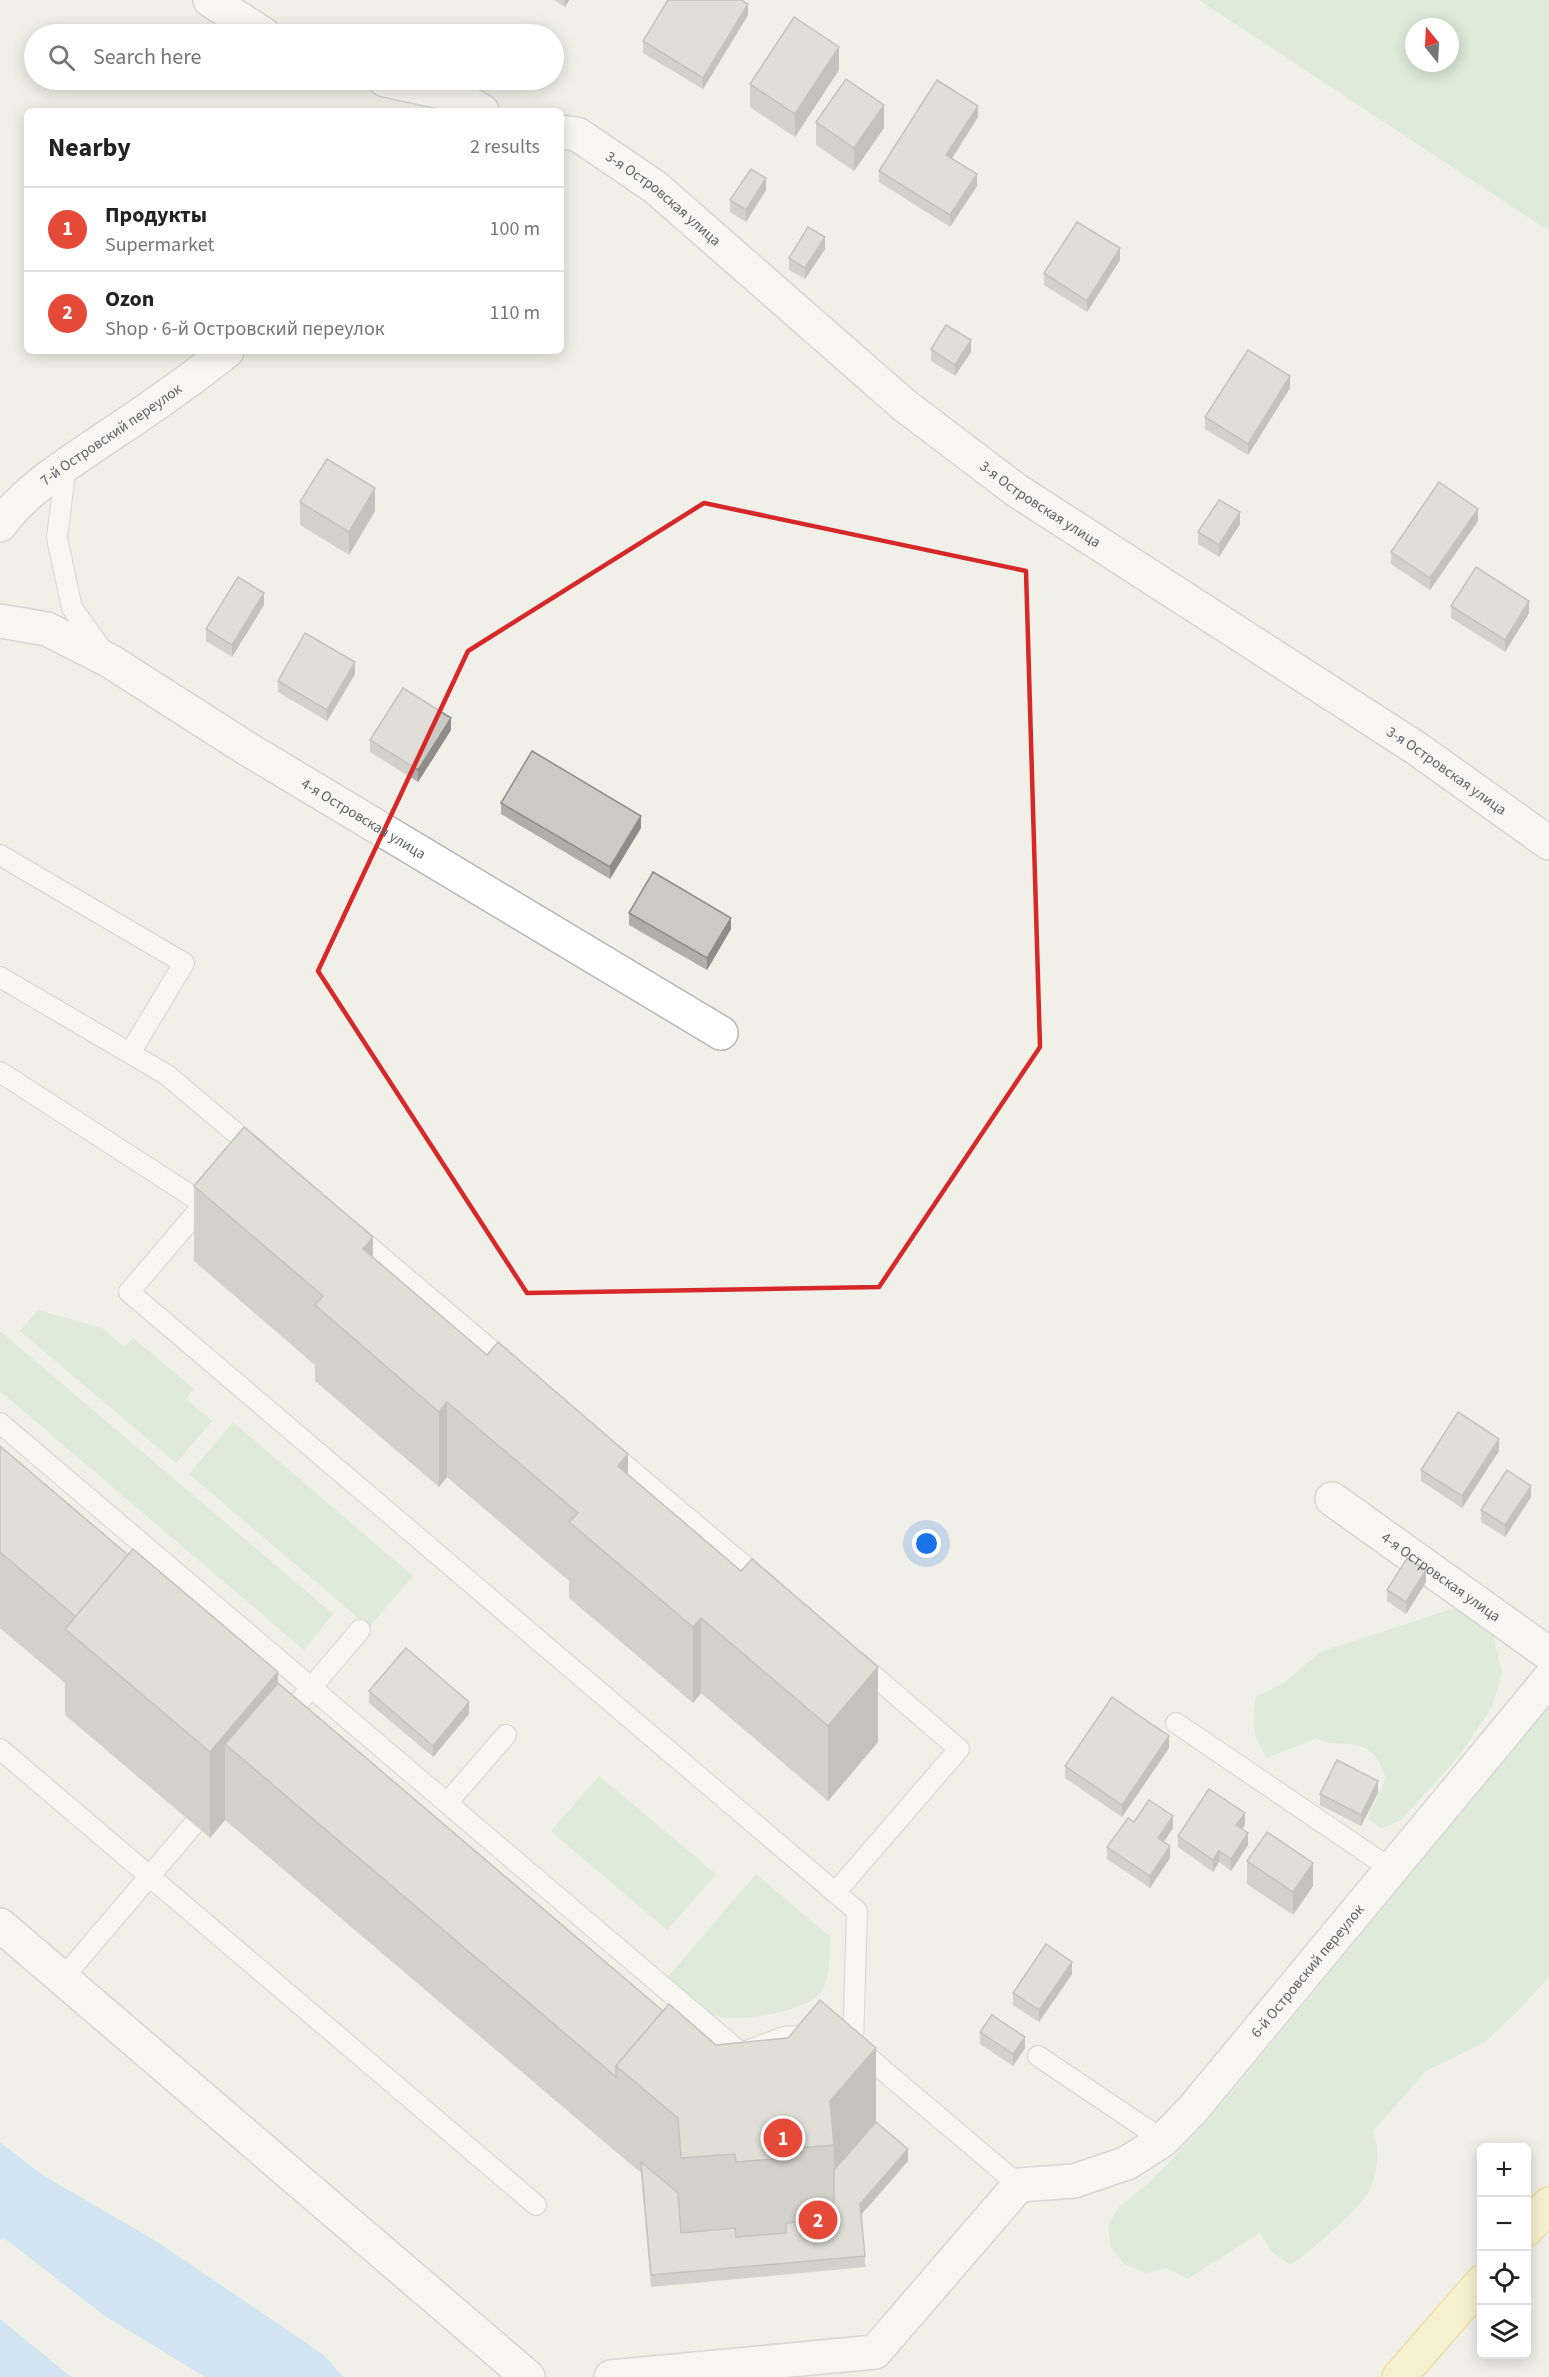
<!DOCTYPE html>
<meta charset="utf-8">
<style>
body{margin:0;font-family:"Source Sans 3",sans-serif;background:#f2f2f2;color:#222}
.controls{position:absolute;right:18px;bottom:18px;display:grid;overflow:hidden;border-radius:9px;box-shadow:0 3px 15px #0003}
.controls button{width:54px;height:54px;display:grid;place-items:center;padding:0;border:0;border-bottom:2px solid #e0e0e0;background:#fff;color:#222;font:30px sans-serif}
.compass{position:absolute;left:1405px;top:18px;width:54px;height:54px;border-radius:50%;background:#fff;box-shadow:0 3px 15px #0003;rotate:342deg}
.you{position:absolute;left:927px;top:1544px;width:21px;height:21px;margin:-15px;border:4px solid #fff;border-radius:50%;background:#1a73e8;box-shadow:0 0 0 9px #1a73e833}
.badge{display:grid;place-items:center;width:39px;height:39px;border-radius:50%;background:#e54a39;color:#fff;font-size:20px;font-weight:700}
.pin{position:absolute;translate:-50% -50%;border:3px solid #fff;box-shadow:0 2px 6px #0006}
.list{margin:0;padding:0;list-style:none}
h2{display:flex;justify-content:space-between;align-items:center;height:78px;margin:0;padding:0 24px;font-size:26px}
h2 small{font-size:20px;font-weight:400;color:#767676}
.list li{display:grid;grid-template-columns:39px 1fr auto;gap:18px;align-items:center;box-sizing:border-box;height:84px;padding:0 24px;border-top:2px solid #e0e0e0}
.list b{display:block;font-size:22px;white-space:nowrap}
.list p{margin:0;font-size:20px;white-space:nowrap;color:#767676}
.list em{font-size:20px;font-style:normal;color:#767676}
.icon{flex:none;width:33px;height:33px;fill:none;stroke:currentColor;stroke-width:2;stroke-linecap:round;stroke-linejoin:round}
.map{position:relative;flex:none;width:1549px;height:2377px;overflow:hidden}
.search{position:absolute;background:#fff;box-shadow:0 3px 15px #0003;left:24px;top:24px;width:540px;height:66px;display:flex;align-items:center;gap:15px;box-sizing:border-box;padding:0 21px;border-radius:33px;color:#767676;font-size:22px}
.panel{position:absolute;background:#fff;box-shadow:0 3px 15px #0003;left:24px;top:108px;width:540px;height:246px;border-radius:9px}
.map>svg:first-child{display:block}
.green{fill:#c5e7c6;fill-rule:evenodd}
.water{fill:#abd7fd}
.lines{fill:none;stroke-linecap:round;stroke-linejoin:round}
.service-casing{stroke:#b5b7bb;stroke-width:22}
.minor-casing{stroke:#b5b7bb;stroke-width:36}
.primary-casing{stroke:#eeca63;stroke-width:36}
.service{stroke:#fff;stroke-width:20}
.minor{stroke:#fff;stroke-width:33}
.primary{stroke:#fdf2b0;stroke-width:33}
.wall{fill:#afaea9}
.shaded-wall{fill:#8f8d89}
.building{fill:#cccac4;stroke:#8f8d89;stroke-width:1.5}
.marked{fill:none;stroke:#d62828;stroke-width:4.5;stroke-linejoin:round}
.labels{text-anchor:middle;stroke-width:6;stroke-linejoin:round;paint-order:stroke}
.street-label{font-size:15px;fill:#5f6267;stroke:#fff}
</style>
<div class="map">
<svg width="1549" height="2377" viewBox="0 0 1549 2377">
<rect width="100%" height="100%" fill="#f0efe8"/>
<g class="green">
<path d="M1199,0h350v232v-1zM1414,27h36v36h-36z"/>
<polygon points="38,1310 102,1328 124,1347 133,1338 194,1389 186,1399 212,1421 176,1463 20,1331"/>
<polygon points="0,1331 333,1614 304,1650 0,1391"/>
<polygon points="233,1422 413,1576 369,1627 189,1474"/>
<path d="M1455,1608l37,23 10,42 -10,34 -32,48 -59,65 -20,9 -13,-11 18,-40c-3,-6 -6,-17 -11,-22 -16,-20 -40,-6 -58,-18l-50,20c-14,-21 -16,-36 -11,-61l28,-14 36,-31z"/>
<path d="M1549,1707v270l-32,35 -32,30 -59,29 -53,60c7,19 5,38 -3,58 -5,15 -64,67 -80,76l-18,-13 -12,-19 -73,46 -20,-11 -21,5 -22,-9 -13,-17 -3,-21 10,-18 33,-27 61,-65z"/>
<polygon points="599,1776 716,1874 667,1930 551,1831"/>
<path d="M756,1874l74,63c-1,18 2,44 -12,58 -17,18 -85,29 -107,19 -13,-6 -32,-27 -43,-37z"/>
</g>
<g class="water">
<polygon points="0,2142 41,2174 159,2243 324,2355 343,2377 205,2377 105,2316 4,2238 0,2240"/>
<polygon points="0,2319 71,2377 0,2377"/>
</g>
<g class="lines">
<defs>
<g id="service">
<polyline points="66,465 57,538 72,608 105,654"/>
<polyline points="0,855 184,963 130,1053"/>
<polyline points="0,977 167,1075 256,1150"/>
<polyline points="0,1072 204,1204"/>
<polyline points="209,1198 129,1292 857,1911 853,2044"/>
<polyline points="354,1234 510,1366"/>
<polyline points="0,1423 741,2053 784,2037 815,2035"/>
<polyline points="607,1450 766,1584"/>
<polyline points="282,1722 360,1630"/>
<polyline points="1176,1723 1391,1869"/>
<polyline points="0,1749 536,2205"/>
<polyline points="447,1803 506,1735"/>
<polyline points="835,1893 959,1749 859,1663"/>
<polyline points="62,1979 194,1824"/>
<polyline points="857,2048 1019,2185"/>
<polyline points="1038,2056 1163,2140"/>
</g>
<g id="minor">
<polyline points="210,0 263,34"/>
<polyline points="385,80 454,95 482,111"/>
<path id="s1" d="M561,132l16,2 78,53 249,218 112,85 400,258 133,95"/>
<path id="s2" d="M0,525c27,-37 69,-62 107,-88 41,-27 81,-55 120,-86"/>
<path id="s3" d="M0,621l47,8 63,32 136,87 475,285"/>
<path id="s4" d="M1332,1499l217,155"/>
<polyline points="0,1925 528,2377"/>
<path id="s5" d="M611,2377l264,-25 144,-167 55,-4 53,-18 36,-23 30,-31 356,-430"/>
</g>
<g id="primary">
<polyline points="1526,2230 1549,2204"/>
<polyline points="1399,2377 1482,2282"/>
</g>
</defs>
<use href="#service" class="service-casing"/>
<use href="#minor" class="minor-casing"/>
<use href="#primary" class="primary-casing"/>
<use href="#service" class="service"/>
<use href="#minor" class="minor"/>
<use href="#primary" class="primary"/>
</g>
<g class="wall">
<polygon points="554,0 569,0 565,7"/>
<polygon points="748,15 703,89 643,53 643,41"/>
<polygon points="839,70 795,137 750,107 750,84"/>
<polygon points="978,117 952,159 977,186 950,227 879,182 879,171"/>
<polygon points="816,122 884,128 854,171 816,145"/>
<polygon points="766,190 746,222 730,212 730,200"/>
<polygon points="825,249 805,279 789,270 789,258"/>
<polygon points="1120,260 1087,312 1044,285 1044,273"/>
<polygon points="931,349 971,352 955,376 931,361"/>
<polygon points="1290,388 1248,455 1205,429 1205,417"/>
<polygon points="300,502 375,511 349,555 300,525"/>
<polygon points="1478,521 1430,590 1391,564 1391,552"/>
<polygon points="1240,524 1219,557 1198,544 1198,532"/>
<polygon points="264,605 232,657 206,641 206,629"/>
<polygon points="1451,606 1529,613 1505,652 1451,618"/>
<polygon points="355,674 327,721 278,692 278,681"/>
<polygon points="451,730 418,782 370,752 370,740"/>
<polygon points="501,803 641,828 610,879 501,814"/>
<polygon points="629,913 731,929 707,970 629,925"/>
<polygon points="194,1186 373,1258 628,1475 878,1742 828,1801 701,1693 693,1703 569,1598 569,1581 447,1477 439,1487 315,1381 315,1365 194,1261"/>
<polygon points="0,1446 663,2011 716,2045 876,2122 908,2161 861,2215 865,2256 865,2267 651,2287 641,2173 225,1820 210,1838 65,1715 65,1683 0,1628"/>
<polygon points="1499,1451 1462,1508 1421,1481 1421,1470"/>
<polygon points="1531,1497 1505,1537 1481,1522 1481,1510"/>
<polygon points="1426,1582 1406,1614 1387,1601 1387,1590"/>
<polygon points="369,1691 469,1714 433,1757 369,1703"/>
<polygon points="1169,1748 1122,1817 1065,1778 1065,1766"/>
<polygon points="1378,1793 1361,1826 1320,1805 1320,1794"/>
<polygon points="1134,1822 1173,1828 1164,1842 1170,1858 1150,1888 1107,1859 1107,1847"/>
<polygon points="1245,1825 1242,1829 1248,1845 1231,1871 1219,1862 1213,1872 1178,1847 1178,1836"/>
<polygon points="1247,1861 1313,1886 1293,1915 1247,1884"/>
<polygon points="1072,1974 1039,2022 1013,2005 1013,1993"/>
<polygon points="980,2032 1025,2048 1013,2066 980,2044"/>
</g>
<g class="shaded-wall">
<polygon points="565,0 569,0 565,7"/>
<polygon points="748,4 748,15 703,89 703,78"/>
<polygon points="839,47 839,70 795,137 795,114"/>
<polygon points="884,105 884,128 854,171 854,148"/>
<polygon points="978,106 978,117 946,167 946,155"/>
<polygon points="977,174 977,186 950,227 950,215"/>
<polygon points="766,178 766,190 746,222 746,210"/>
<polygon points="825,237 825,249 805,279 805,268"/>
<polygon points="1120,248 1120,260 1087,312 1087,301"/>
<polygon points="971,340 971,352 955,376 955,365"/>
<polygon points="1290,376 1290,388 1248,455 1248,444"/>
<polygon points="375,488 375,511 349,555 349,532"/>
<polygon points="1478,509 1478,521 1430,590 1430,578"/>
<polygon points="1240,512 1240,524 1219,557 1219,545"/>
<polygon points="264,593 264,605 232,657 232,645"/>
<polygon points="1529,601 1529,613 1505,652 1505,640"/>
<polygon points="355,662 355,674 327,721 327,710"/>
<polygon points="451,718 451,730 418,782 418,770"/>
<polygon points="641,816 641,828 610,879 610,867"/>
<polygon points="731,918 731,929 707,970 707,958"/>
<polygon points="373,1237 373,1312 363,1249"/>
<polygon points="447,1402 447,1477 439,1487 439,1412"/>
<polygon points="1499,1439 1499,1451 1462,1508 1462,1496"/>
<polygon points="628,1454 628,1529 618,1466"/>
<polygon points="1531,1486 1531,1497 1505,1537 1505,1525"/>
<polygon points="1426,1570 1426,1582 1406,1614 1406,1602"/>
<polygon points="701,1618 701,1693 693,1703 693,1627"/>
<polygon points="878,1667 878,1742 828,1801 828,1726"/>
<polygon points="278,1672 278,1758 225,1744 225,1820 210,1838 210,1752"/>
<polygon points="469,1702 469,1714 433,1757 433,1746"/>
<polygon points="1169,1736 1169,1748 1122,1817 1122,1805"/>
<polygon points="1378,1781 1378,1793 1361,1826 1361,1815"/>
<polygon points="1245,1813 1245,1825 1236,1837 1236,1825"/>
<polygon points="1173,1816 1173,1828 1158,1850 1158,1838"/>
<polygon points="1248,1833 1248,1845 1231,1871 1231,1859"/>
<polygon points="1170,1846 1170,1858 1150,1888 1150,1876"/>
<polygon points="1219,1851 1219,1862 1213,1872 1213,1860"/>
<polygon points="1313,1863 1313,1886 1293,1915 1293,1892"/>
<polygon points="1072,1962 1072,1974 1039,2022 1039,2010"/>
<polygon points="1025,2037 1025,2048 1013,2066 1013,2054"/>
<polygon points="876,2048 876,2134 834,2182 834,2145 830,2101"/>
<polygon points="908,2149 908,2161 860,2216 860,2204"/>
</g>
<g class="building">
<polygon points="668,0 741,0 748,4 703,78 643,41"/>
<polygon points="794,17 839,47 795,114 750,84"/>
<polygon points="846,79 884,105 854,148 816,122"/>
<polygon points="937,80 978,106 946,155 977,174 950,215 879,171"/>
<polygon points="751,169 766,178 746,210 730,200"/>
<polygon points="1077,222 1120,248 1087,301 1044,273"/>
<polygon points="808,227 825,237 805,268 789,258"/>
<polygon points="946,325 971,340 955,365 931,349"/>
<polygon points="1248,350 1290,376 1248,444 1205,417"/>
<polygon points="327,459 375,488 349,532 300,502"/>
<polygon points="1439,482 1478,509 1430,578 1391,552"/>
<polygon points="1219,500 1240,512 1219,545 1198,532"/>
<polygon points="1476,567 1529,601 1505,640 1451,606"/>
<polygon points="238,577 264,593 232,645 206,629"/>
<polygon points="305,633 355,662 327,710 278,681"/>
<polygon points="403,688 451,718 418,770 370,740"/>
<polygon points="532,751 641,816 610,867 501,803"/>
<polygon points="653,872 731,918 707,958 629,913"/>
<polygon points="244,1127 373,1237 363,1249 487,1355 498,1342 628,1454 618,1466 741,1571 752,1559 878,1667 828,1726 701,1618 693,1627 569,1522 578,1513 447,1402 439,1412 315,1305 323,1296 194,1186"/>
<polygon points="1458,1412 1499,1439 1462,1496 1421,1470"/>
<polygon points="0,1446 128,1555 76,1617 0,1552"/>
<polygon points="1507,1470 1531,1486 1505,1525 1481,1510"/>
<polygon points="133,1549 278,1672 210,1752 65,1629"/>
<polygon points="1407,1558 1426,1570 1406,1602 1387,1590"/>
<polygon points="406,1648 469,1702 433,1746 369,1691"/>
<polygon points="278,1683 663,2011 616,2066 616,2077 225,1744"/>
<polygon points="1112,1697 1169,1736 1122,1805 1065,1766"/>
<polygon points="1337,1760 1378,1781 1361,1815 1320,1794"/>
<polygon points="1209,1789 1245,1813 1236,1825 1248,1833 1231,1859 1219,1851 1213,1860 1178,1836"/>
<polygon points="1149,1800 1173,1816 1158,1838 1170,1846 1150,1876 1107,1847 1128,1818 1134,1822"/>
<polygon points="1267,1832 1313,1863 1293,1892 1247,1861"/>
<polygon points="1046,1944 1072,1962 1039,2010 1013,1993"/>
<polygon points="820,2000 876,2048 830,2101 834,2145 785,2149 786,2158 736,2162 735,2154 681,2158 678,2118 616,2066 669,2004 716,2045 788,2038"/>
<polygon points="992,2015 1025,2037 1013,2054 980,2032"/>
<polygon points="876,2122 908,2149 860,2204 865,2256 651,2275 641,2162 678,2193 681,2233 735,2228 736,2237 786,2233 786,2223 834,2219 834,2170"/>
</g>
<path d="M0 0H1549V2377H0ZM704,503l322,68 14,476 -161,240 -352,6 -209,-322 150,-320z" fill="#f0efe8" fill-opacity=".55" fill-rule="evenodd"/>
<path class="marked" d="M704,503l322,68 14,476 -161,240 -352,6 -209,-322 150,-320z"/>
<g class="labels">
<g class="street-label">
<text dy="5" stroke="none"><textPath href="#s1" startOffset="124">3-я Островская улица</textPath></text>
<text dy="5" stroke="none"><textPath href="#s2" startOffset="144">7-й Островский переулок</textPath></text>
<text dy="5" stroke="none"><textPath href="#s1" startOffset="610">3-я Островская улица</textPath></text>
<text dy="5" stroke="none"><textPath href="#s1" startOffset="1096">3-я Островская улица</textPath></text>
<text dy="5" stroke="none"><textPath href="#s3" startOffset="417">4-я Островская улица</textPath></text>
<text dy="5" stroke="none"><textPath href="#s4" startOffset="134">4-я Островская улица</textPath></text>
<text dy="5" stroke="none"><textPath href="#s5" startOffset="862">6-й Островский переулок</textPath></text>
</g>
</g>
</svg>
<div class="controls">
<button>+</button>
<button>−</button>
<button><svg class="icon" aria-label="locate" viewBox="0 0 24 24"><circle cx="12" cy="12" r="6"/><path d="M12 2v4M12 18v4M2 12h4M18 12h4"/></svg></button>
<button><svg class="icon" aria-label="layers" viewBox="0 0 24 24"><path d="M12 4l9 5-9 5-9-5zM3 14l9 5 9-5"/></svg></button>
</div>
<svg class="compass" viewBox="-18 -18 36 36"><path d="M0-13l5 13h-10z" fill="#e53935"/><path d="M0 13l5-13h-10z" fill="#767676"/></svg>
<div class="you"></div>
<div class="pin badge" style="left:783px;top:2138px">1</div>
<div class="pin badge" style="left:818px;top:2220px">2</div>
<div class="search"><svg class="icon" aria-label="search" viewBox="0 0 24 24"><circle cx="10" cy="10" r="6"/><path d="M15 15l6 6"/></svg>Search here</div>
<section class="panel">
<h2>Nearby<small>2 results</small></h2>
<ul class="list">
<li><span class="badge">1</span><div><b>Продукты</b><p>Supermarket</p></div><em>100 m</em></li>
<li><span class="badge">2</span><div><b>Ozon</b><p>Shop · 6-й Островский переулок</p></div><em>110 m</em></li>
</ul>
</section>
</div>
